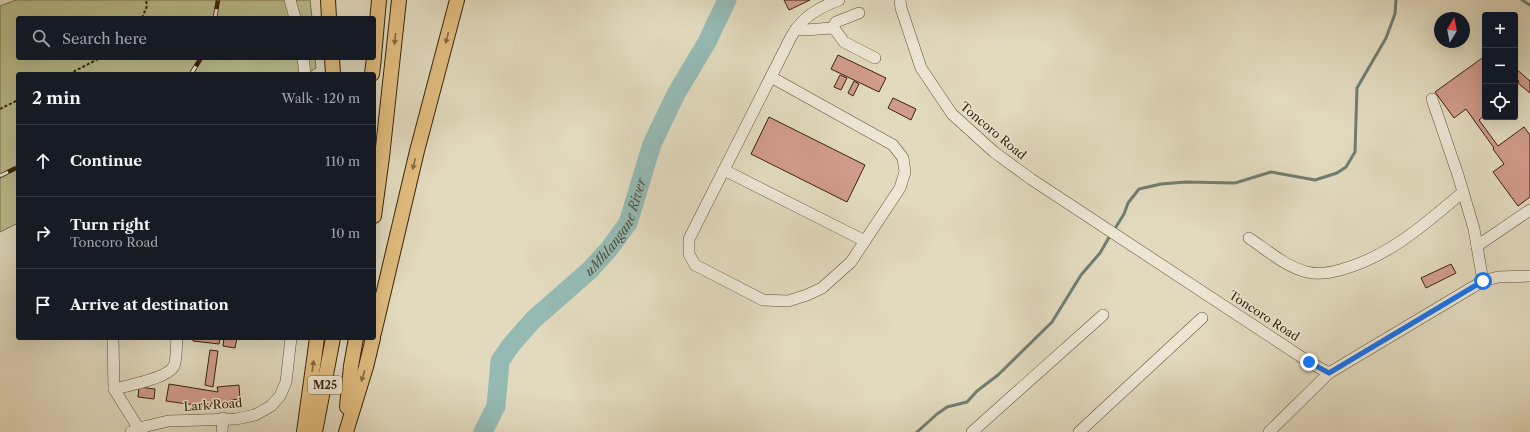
<!DOCTYPE html>
<meta charset="utf-8">
<style>
body{margin:0;font-family:"Libre Caslon Text",serif;background:#20242c;color:#f1f3f6}
.controls{position:absolute;right:12px;top:12px;display:grid;overflow:hidden;border-radius:4px;box-shadow:0 4px 16px #0002}
.controls button{width:36px;height:36px;display:grid;place-items:center;padding:0;border:0;border-bottom:1px solid #363941;background:#171b24;color:#f1f3f6;font:20px sans-serif}
.compass{position:absolute;left:1434px;top:12px;width:36px;height:36px;border-radius:50%;background:#171b24;box-shadow:0 4px 16px #0002;rotate:10deg}
.stop{position:absolute;width:12px;height:12px;margin:-9px;border:3px solid #1a73e8;border-radius:50%;background:#fff}
.stop.end{background:#1a73e8;border-color:#fff;box-shadow:0 1px 4px #0008}
.list{margin:0;padding:0;list-style:none}
h2{display:flex;justify-content:space-between;align-items:center;height:52px;margin:0;padding:0 16px;font-size:17px}
h2 small{font-size:13px;font-weight:400;color:#9ea1a6}
.list li{display:grid;grid-template-columns:26px 1fr auto;gap:12px;align-items:center;box-sizing:border-box;height:72px;padding:0 16px;border-top:1px solid #363941}
.list b{display:block;font-size:15px;white-space:nowrap}
.list p{margin:0;font-size:13px;white-space:nowrap;color:#9ea1a6}
.list em{font-size:13px;font-style:normal;color:#9ea1a6}
.icon{flex:none;width:22px;height:22px;fill:none;stroke:currentColor;stroke-width:2;stroke-linecap:round;stroke-linejoin:round}
.map{position:relative;flex:none;width:1530px;height:432px;overflow:hidden}
.search{position:absolute;background:#171b24;box-shadow:0 4px 16px #0002;left:16px;top:16px;width:360px;height:44px;display:flex;align-items:center;gap:10px;box-sizing:border-box;padding:0 14px;border-radius:4px;color:#9ea1a6;font-size:15px}
.panel{position:absolute;background:#171b24;box-shadow:0 4px 16px #0002;left:16px;top:72px;width:360px;height:268px;border-radius:4px}
.map>svg:first-child{display:block}
.green{fill:#babd8d;stroke:#7a704c}
.lines{fill:none;stroke-linecap:round;stroke-linejoin:round}
.stream{stroke:#707e70;stroke-width:3}
.river{stroke:#95bab4;stroke-width:19}
.building{fill:#d19c8b;stroke:#39230a}
.minor-casing{stroke:#635137;stroke-width:12}
.major-casing{stroke:#39230a;stroke-width:16}
.path{stroke:#39230a;stroke-width:2;stroke-dasharray:3 2;stroke-linecap:butt}
.minor{stroke:#ece7d5;stroke-width:11}
.major{stroke:#e1bd7f;stroke-width:14}
.rail-casing{stroke:#39230a;stroke-width:4.5}
.rail{stroke:#ece7d5;stroke-width:3;stroke-dasharray:9;stroke-linecap:butt}
.oneway{fill:#85683f}
.route{stroke:#1a73e8;stroke-width:5}
.labels{text-anchor:middle;stroke-width:3;stroke-linejoin:round;paint-order:stroke}
.shield{fill:#ece7d5;stroke:#6f5e47;stroke-width:1}
.shield-label{font-size:11px;font-weight:bold;fill:#39230a}
.street-label{font-size:12px;fill:#39230a;stroke:#ece7d5}
.water-label{font-size:13px;font-style:italic;fill:#55503d;stroke:#ece7d5}
</style>
<div class="map">
<svg width="1530" height="432" viewBox="0 0 1530 432">
<rect width="100%" height="100%" fill="#e2dabe"/>
<filter id="stains"><feTurbulence type="fractalNoise" baseFrequency=".005" numOctaves="4"/><feColorMatrix values="0 0 0 0 .2 0 0 0 0 .09 0 0 0 0 .02 0 0 0 .5 -.17"/></filter>
<radialGradient id="worn" r=".72"><stop offset=".6" stop-color="#630" stop-opacity="0"/><stop offset="1" stop-color="#630" stop-opacity=".3"/></radialGradient>
<polygon class="green" points="16,0 310,0 312,18 18,18 18,58 315,58 316,68 307,74 18,74 18,223 0,232 0,6"/>
<g class="lines">
<g class="stream">
<polyline points="1522,0 1530,5"/>
<polyline points="1114,230 1124,214 1128,203 1139,189 1161,184 1186,182 1235,183 1271,172 1315,180 1337,173 1346,167 1355,152 1357,88 1386,38 1395,14 1396,0"/>
<polyline points="917,432 937,414 947,407 967,402 977,391 998,375 1052,322 1081,275 1100,253 1111,234"/>
</g>
<path class="river" id="s1" d="M483,432l13,-26 4,-45 11,-16 22,-25 57,-50 19,-21 19,-26 24,-79 24,-50 31,-52 20,-42"/>
</g>
<g class="building">
<polygon points="784,0 810,0 789,10"/>
<polygon points="838,55 886,78 879,92 831,69"/>
<polygon points="1485,56 1485,115 1479,120 1498,146 1524,127 1530,135 1530,197 1518,206 1493,172 1504,164 1493,149 1494,148 1466,109 1454,118 1435,92"/>
<polygon points="1515,68 1530,81 1530,93 1518,83 1519,81 1515,78"/>
<polygon points="840,75 847,78 841,90 834,87"/>
<polygon points="854,81 859,84 853,96 848,93"/>
<polygon points="893,98 916,109 911,120 888,108"/>
<polygon points="769,117 865,165 847,202 751,154"/>
<polygon points="1451,264 1456,273 1426,288 1421,278"/>
<polygon points="193,338 220,338 219,344 193,341"/>
<polygon points="224,338 237,338 235,348 223,346"/>
<polygon points="210,350 218,351 213,387 205,385"/>
<polygon points="169,384 218,392 217,387 239,385 240,399 231,400 232,405 224,405 224,402 219,402 219,404 211,403 210,407 166,401"/>
<polygon points="139,387 155,389 154,399 138,397"/>
</g>
<g class="lines">
<defs>
<g id="minor">
<polyline points="290,0 295,18"/>
<polyline points="900,0 901,8 921,68 952,114 994,152 1031,179 1309,362 1329,373"/>
<polyline points="832,28 836,22 859,13"/>
<polyline points="796,29 806,30 832,28 836,31 844,42 875,58"/>
<polyline points="303,58 305,74"/>
<path d="M771,77l122,68 10,13 2,14 -5,16 -49,74 -29,26 -15,7 -19,6 -25,-1 -68,-35 -6,-11v-15l102,-202c11,-20 27,-29 48,-37"/>
<polyline points="1432,99 1458,175 1474,229 1483,281"/>
<polyline points="724,170 865,241"/>
<path d="M1249,238c18,12 37,29 58,34 11,3 22,1 33,-2 49,-13 86,-47 123,-78"/>
<polyline points="1477,246 1530,210"/>
<path d="M113,338l1,51c13,-3 54,-11 60,-23 3,-8 2,-19 3,-28"/>
<polyline points="114,389 139,429"/>
<polyline points="131,432 147,426 168,421 236,419 255,415 271,406 280,396 286,382 291,338"/>
<polyline points="222,432 223,418"/>
<polyline points="972,432 1103,315"/>
<polyline points="1079,432 1202,318"/>
<polyline points="1269,432 1329,373 1483,281 1498,277 1530,276"/>
</g>
<g id="major">
<polyline points="328,0 329,18"/>
<polyline points="374,56 379,0"/>
<polyline points="332,58 333,74"/>
<polyline points="372,74 374,58"/>
<polyline points="374,216 382,157 399,0"/>
<polyline points="374,333 417,151 457,0"/>
<polyline points="347,407 351,366 356,338"/>
<polyline points="304,432 317,338"/>
<polyline points="315,432 333,338"/>
<polyline points="346,432 366,367 373,338"/>
</g>
</defs>
<use href="#minor" class="minor-casing"/>
<use href="#major" class="major-casing"/>
<g class="path">
<polyline points="142,18 147,6 146,0"/>
<polyline points="69,74 100,58"/>
<polyline points="0,109 18,100"/>
</g>
<use href="#minor" class="minor"/>
<use href="#major" class="major"/>
<defs>
<g id="rail">
<polyline points="215,18 218,0"/>
<polyline points="191,74 201,58"/>
<polyline points="0,176 18,167"/>
</g>
</defs>
<use href="#rail" class="rail-casing"/>
<use href="#rail" class="rail"/>
</g>
<defs><path id="oneway-solid" d="M-6-.8H1V-3.2L6.5 0L1 3.2V.8H-6Z"/></defs>
<g class="oneway">
<use href="#oneway-solid" transform="translate(447 38) rotate(104)"/>
<use href="#oneway-solid" transform="translate(395 39) rotate(96)"/>
<use href="#oneway-solid" transform="translate(414 164) rotate(103)"/>
<use href="#oneway-solid" transform="translate(313 366) rotate(-82)"/>
<use href="#oneway-solid" transform="translate(363 376) rotate(107)"/>
</g>
<g class="lines">
<polyline class="route" points="1309,362 1329,373 1483,281"/>
</g>
<g class="labels">
<rect class="shield" x="308" y="376" width="34" height="18" rx="3"/>
<g class="shield-label">
<text x="325" y="389">M25</text>
</g>
<g class="street-label">
<text transform="translate(993 131) rotate(40)" y="4">Toncoro Road</text>
<text transform="translate(1264 316) rotate(33)" y="4">Toncoro Road</text>
<text transform="translate(213 405) rotate(-4)" y="4">Lark Road</text>
</g>
<g class="water-label">
<text dy="5" stroke="none"><textPath href="#s1" startOffset="254">uMhlangane River</textPath></text>
</g>
</g>
<rect width="100%" height="100%" filter="url(#stains)"/>
<rect width="100%" height="100%" fill="url(#worn)"/>
</svg>
<div class="controls">
<button>+</button>
<button>−</button>
<button><svg class="icon" aria-label="locate" viewBox="0 0 24 24"><circle cx="12" cy="12" r="6"/><path d="M12 2v4M12 18v4M2 12h4M18 12h4"/></svg></button>
</div>
<svg class="compass" viewBox="-18 -18 36 36"><path d="M0-13l5 13h-10z" fill="#e53935"/><path d="M0 13l5-13h-10z" fill="#9ea1a6"/></svg>
<div class="stop" style="left:1483px;top:281px"></div>
<div class="stop end" style="left:1309px;top:362px"></div>
<div class="search"><svg class="icon" aria-label="search" viewBox="0 0 24 24"><circle cx="10" cy="10" r="6"/><path d="M15 15l6 6"/></svg>Search here</div>
<section class="panel">
<h2>2 min<small>Walk · 120 m</small></h2>
<ul class="list">
<li><svg class="icon" aria-label="ahead" viewBox="0 0 24 24"><path d="M12 20V5M6 11l6-6 6 6"/></svg><div><b>Continue</b></div><em>110 m</em></li>
<li><svg class="icon" aria-label="right" viewBox="0 0 24 24"><path d="M7 20v-9h11M14 6l5 5-5 5"/></svg><div><b>Turn right</b><p>Toncoro Road</p></div><em>10 m</em></li>
<li><svg class="icon" aria-label="arrive" viewBox="0 0 24 24"><path d="M6 21V4h12l-3 4 3 4H6"/></svg><div><b>Arrive at destination</b></div></li>
</ul>
</section>
</div>
